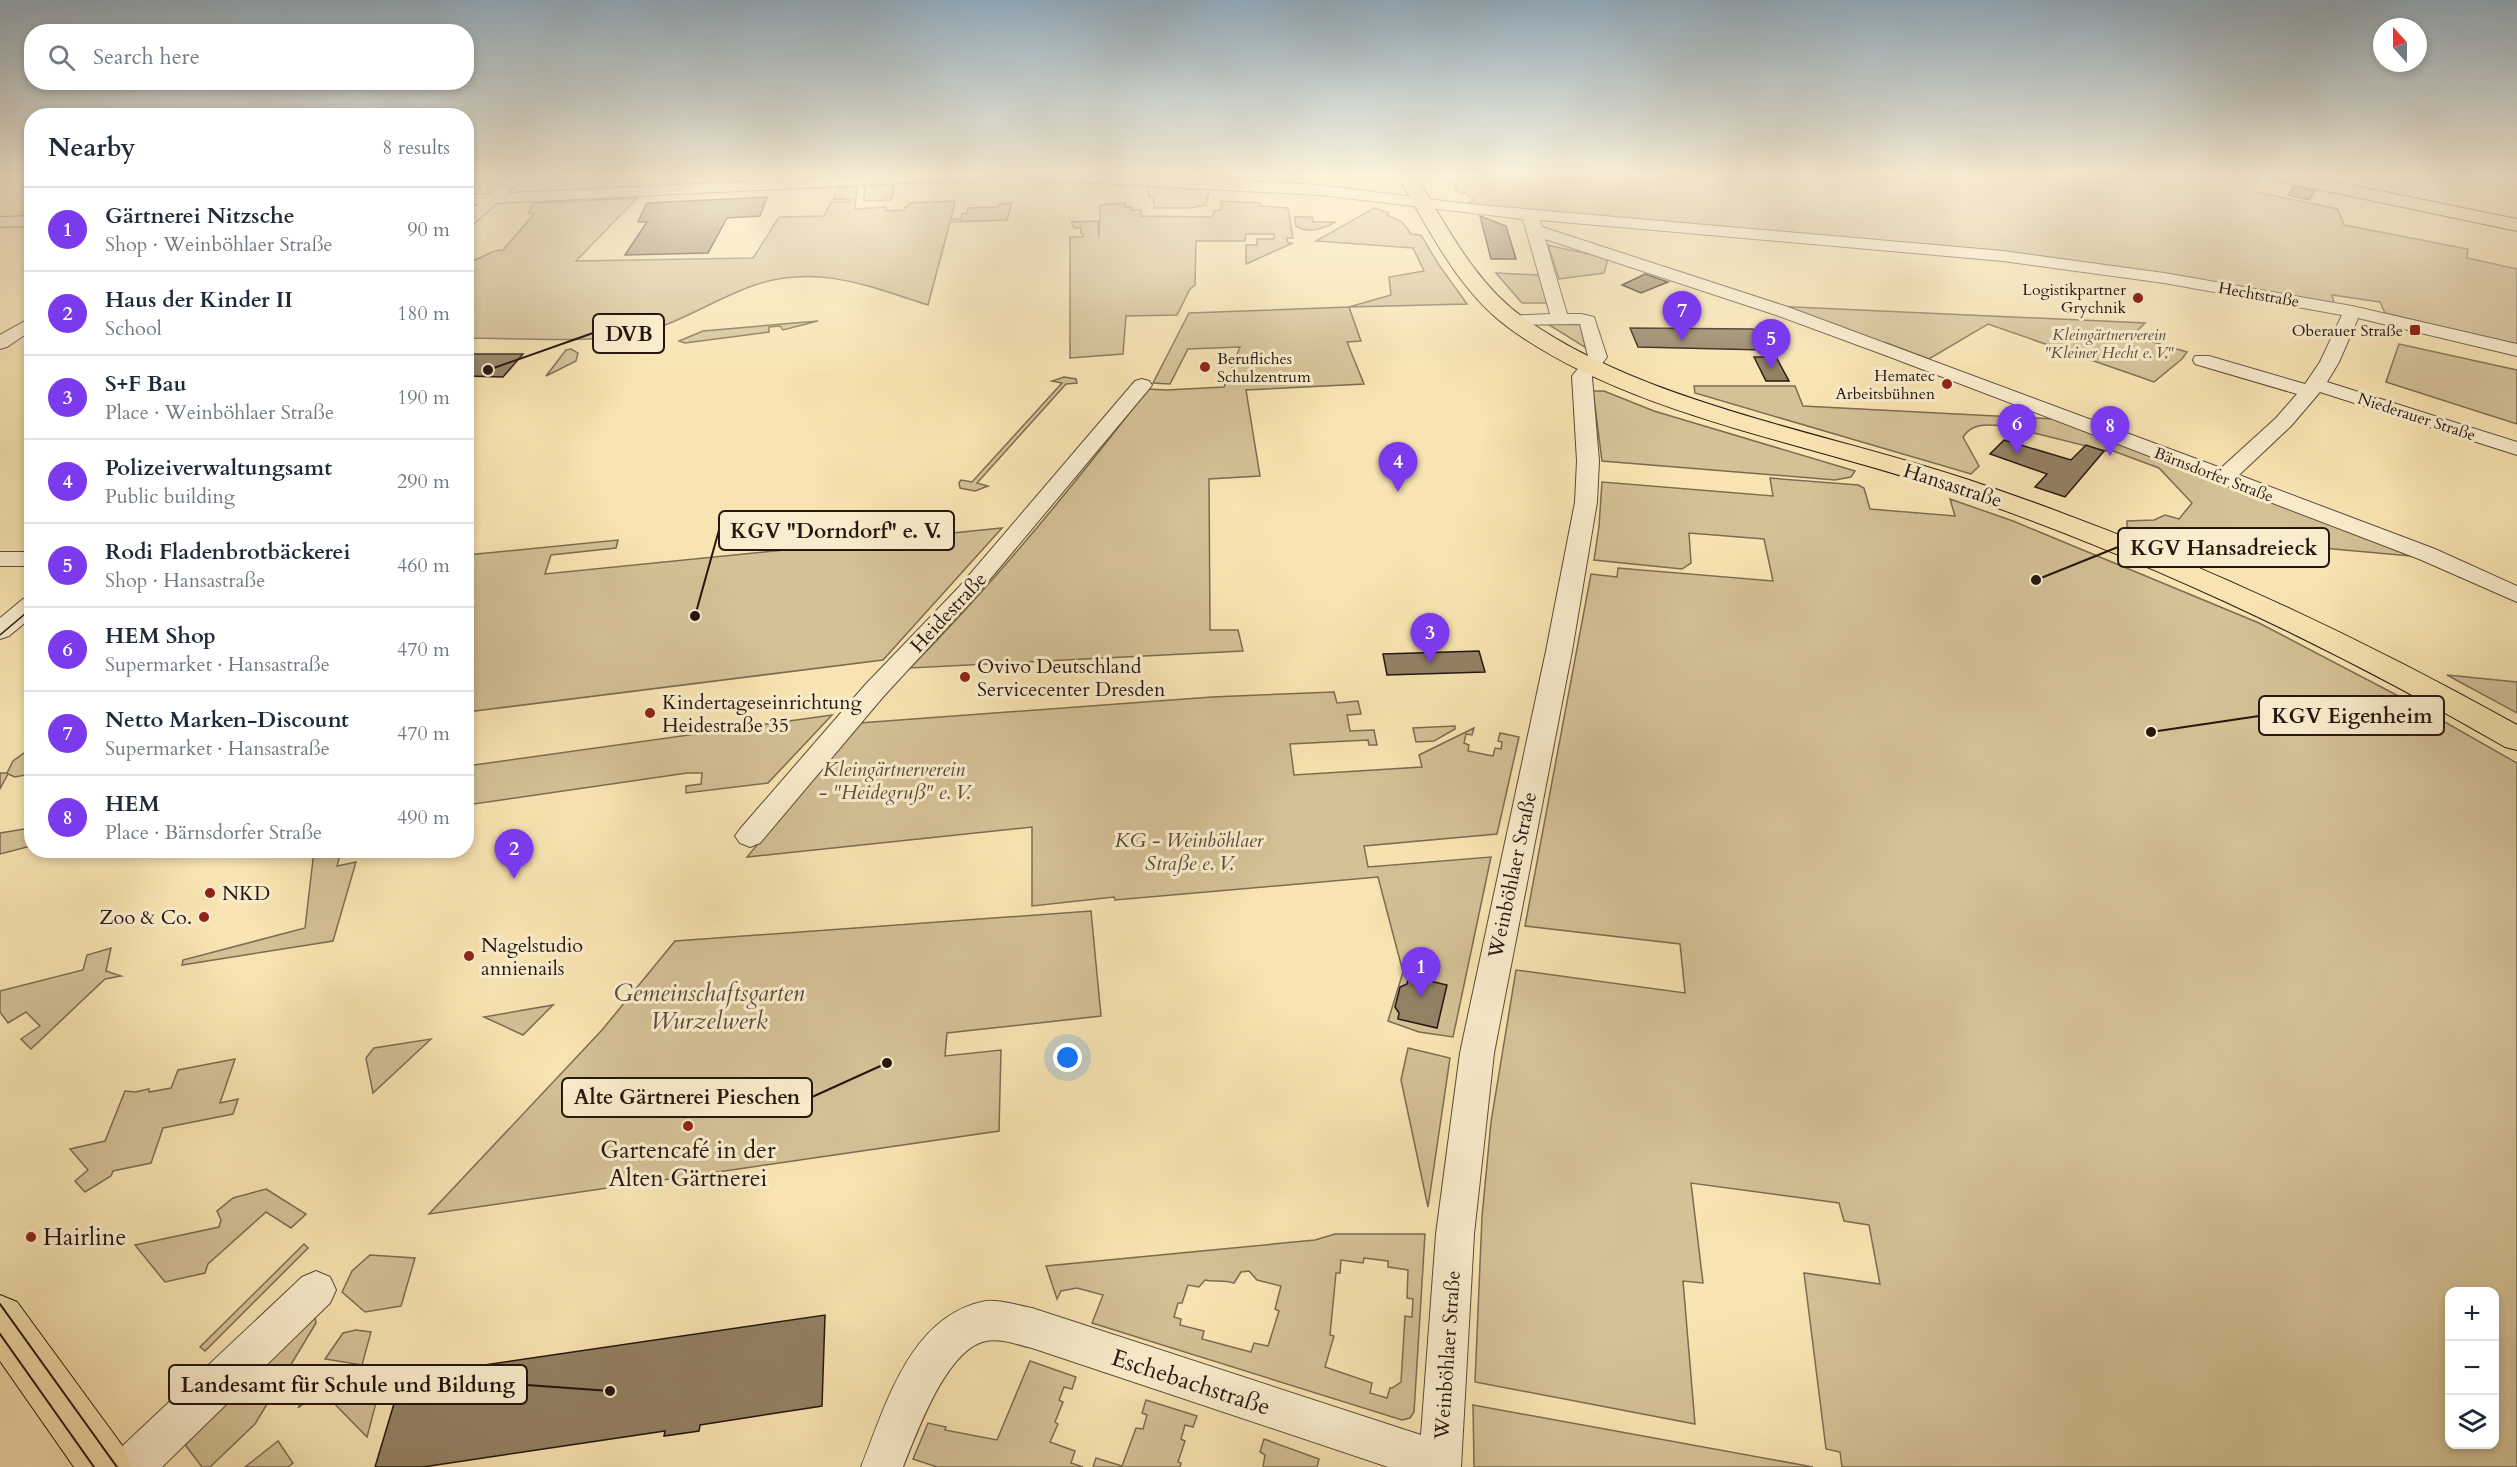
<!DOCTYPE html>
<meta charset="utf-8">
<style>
body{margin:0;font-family:Cardo,serif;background:#f2f2f3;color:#1f2937}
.controls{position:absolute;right:18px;bottom:18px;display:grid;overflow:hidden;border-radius:12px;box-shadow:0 3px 9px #0003}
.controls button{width:54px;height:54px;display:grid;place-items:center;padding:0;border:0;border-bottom:2px solid #e0e1e3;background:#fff;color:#1f2937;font:30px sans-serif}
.compass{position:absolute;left:2373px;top:18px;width:54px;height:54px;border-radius:50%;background:#fff;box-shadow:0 3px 9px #0003;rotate:339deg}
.you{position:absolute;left:1068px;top:1058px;width:21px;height:21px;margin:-15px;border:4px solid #fff;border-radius:50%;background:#1a73e8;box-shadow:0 0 0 9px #1a73e833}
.badge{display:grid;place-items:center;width:39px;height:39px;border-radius:50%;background:#7c3aed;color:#fff;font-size:20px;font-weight:700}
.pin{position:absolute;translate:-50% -50px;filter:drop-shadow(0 2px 3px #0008)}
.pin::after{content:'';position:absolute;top:32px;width:21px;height:18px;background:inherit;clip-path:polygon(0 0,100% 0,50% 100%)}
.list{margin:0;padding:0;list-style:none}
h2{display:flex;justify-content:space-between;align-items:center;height:78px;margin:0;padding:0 24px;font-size:26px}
h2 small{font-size:20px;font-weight:400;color:#747a83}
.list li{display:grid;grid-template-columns:39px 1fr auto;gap:18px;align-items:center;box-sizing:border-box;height:84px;padding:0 24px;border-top:2px solid #e0e1e3}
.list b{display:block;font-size:22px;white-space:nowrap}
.list p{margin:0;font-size:20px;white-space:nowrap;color:#747a83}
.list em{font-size:20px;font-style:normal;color:#747a83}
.icon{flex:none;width:33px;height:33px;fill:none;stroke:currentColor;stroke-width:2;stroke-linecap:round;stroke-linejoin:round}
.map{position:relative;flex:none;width:2517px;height:1467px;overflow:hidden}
.search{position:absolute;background:#fff;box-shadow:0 3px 9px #0003;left:24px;top:24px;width:450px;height:66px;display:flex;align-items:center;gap:15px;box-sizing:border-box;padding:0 21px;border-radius:24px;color:#747a83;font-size:22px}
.panel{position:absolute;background:#fff;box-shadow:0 3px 9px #0003;left:24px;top:108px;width:450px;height:750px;border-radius:24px}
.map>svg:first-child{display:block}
.green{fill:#d4c196;stroke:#7c6c52;stroke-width:1.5;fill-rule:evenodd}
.building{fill:#938164;stroke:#25160f;stroke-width:1.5}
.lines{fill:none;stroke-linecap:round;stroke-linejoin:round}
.minor-casing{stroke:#5a4a38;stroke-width:2}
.major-casing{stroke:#25160f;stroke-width:2}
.minor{fill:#faedcd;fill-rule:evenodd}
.major{fill:#f8e4b2;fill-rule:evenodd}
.tram-far1{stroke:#25160f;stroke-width:1.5}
.tram{stroke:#25160f;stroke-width:2}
.poi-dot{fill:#8f2418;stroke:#faedcd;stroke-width:2}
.labels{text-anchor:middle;stroke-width:6;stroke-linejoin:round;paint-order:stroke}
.far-poi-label{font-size:16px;fill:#25160f;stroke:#faedcd;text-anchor:end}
.far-street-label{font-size:16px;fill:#25160f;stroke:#faedcd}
.far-park-label{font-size:16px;font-style:italic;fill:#5a4938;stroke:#faedcd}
.street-label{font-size:20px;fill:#25160f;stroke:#faedcd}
.poi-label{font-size:20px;fill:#25160f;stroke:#faedcd;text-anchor:start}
.park-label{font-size:20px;font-style:italic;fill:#5a4938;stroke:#faedcd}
.near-park-label{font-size:24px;font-style:italic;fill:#5a4938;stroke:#faedcd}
.near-poi-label{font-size:24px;fill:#25160f;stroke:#faedcd}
.near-street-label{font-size:24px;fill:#25160f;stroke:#faedcd}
.leader{fill:none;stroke:#25160f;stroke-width:2}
.callout-dot{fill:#25160f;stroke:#faedcd;stroke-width:2}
.callout{fill:#faedcd;stroke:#25160f;stroke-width:2}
.callout-label{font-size:21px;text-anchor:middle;font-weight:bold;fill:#25160f}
</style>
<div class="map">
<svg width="2517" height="1467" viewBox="0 0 2517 1467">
<rect width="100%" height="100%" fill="#f8e4b2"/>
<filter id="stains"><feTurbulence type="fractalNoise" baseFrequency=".00333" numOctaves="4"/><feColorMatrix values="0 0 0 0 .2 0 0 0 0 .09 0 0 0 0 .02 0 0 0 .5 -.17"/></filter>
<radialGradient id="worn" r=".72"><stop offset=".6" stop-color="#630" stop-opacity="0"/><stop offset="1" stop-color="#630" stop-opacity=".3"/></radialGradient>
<g class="green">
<polygon points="1434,173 2222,173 2258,181 2252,191 2338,209 2344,225 2468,249 2467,258 2517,269 2517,345 2385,313 2380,302 2332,295 2334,303 2162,274 1470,205 1469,202 1474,200 1465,193 1461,194 1455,190 1458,188"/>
<polygon points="895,184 891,200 864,201 865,186"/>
<path d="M857,186l-2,23 31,-2v4l18,-1 1,-3 4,-1v-3l46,-2 -4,18h10l1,-5 5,-1 1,-5 31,-1 1,-3 12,-1 -5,17 -57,2 -22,83c-60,-19 -112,-42 -176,-19 -39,14 -73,38 -113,47 -51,11 -120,5 -172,5l-1,-69 3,-3h-2v-5c16,0 20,-11 36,-11l31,-36 -6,-1 6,-10 103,-5 -61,63 177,-3 26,-41 45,-1 7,-14h20l1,-2 -19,-1 5,-11z"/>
<polygon points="1147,186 1210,189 1206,205 1190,208 1154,208 1153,198 1149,197"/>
<polygon points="1221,201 1260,203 1260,206 1288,208 1293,238 1287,238 1288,243 1293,243 1246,264 1246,245 1257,245 1257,239 1274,239 1274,234 1246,234 1245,241 1196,241 1195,285 1190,289 1177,315 1126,316 1123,354 1070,358 1070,237 1083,237 1083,234 1081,233 1081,228 1074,228 1071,222 1098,221 1099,237 1100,205 1125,203 1125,207 1132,207 1131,210 1141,210 1141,216 1212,217 1214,211 1221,210"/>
<path d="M1374,208l15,5 -2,2 15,7 9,12 10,1 18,30 28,39 -118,3 12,34 -14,1 17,42 -118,6 14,86 -51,3 1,151h28l5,21 -333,17c86,-87 163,-182 238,-279l18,1 58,-3 16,-40 -52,2 -18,35 -17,-1 36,-70 160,-6 42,-12 -2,-18 35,-6 -11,-23 -97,-7z"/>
<path d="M1295,217h17l1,5h23c-14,7 -26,12 -40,4z"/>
<path d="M1548,245c21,6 40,7 60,14l-4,14 -45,6z"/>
<polygon points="1496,273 1539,275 1548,303 1522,303"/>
<polygon points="1775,306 2145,323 2132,336 2187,352 2182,359 2154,382 1988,324 1929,359 1887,343 1875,343"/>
<polygon points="818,321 783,330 780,326 769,327 769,332 685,343 679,341 703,331"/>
<polygon points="1543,321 1580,324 1583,327 1591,351"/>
<polygon points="2399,344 2517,370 2517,424 2386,382"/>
<polygon points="571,349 578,353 576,361 546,376 566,350"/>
<polygon points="1064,377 1076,379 1077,383 1066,384 977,483 988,486 975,491 960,488 959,483 961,480 972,482 1062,383 1052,381"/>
<path d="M1694,386h101l8,20 251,13 368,138 -291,-26 -4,-5v-5l27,-1 11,-5 14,4 13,-16 -33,-35 -51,-19 -2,2 -80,-20 -10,-10h-14l2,5c-17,-2 -32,-3 -41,11l16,29 -8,8 -276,-81z"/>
<polygon points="1593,391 1604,391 1654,411 1855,471 1851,477 1835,480 1602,461"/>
<path d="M1770,478l88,7 6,3 6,21 85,7 -5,-17 63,22 246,102 149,78 109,62v704h-675l-2,-15 -14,-3 -22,-176 76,11 -11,-59 -25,-4 -5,-18 -148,-20 12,100 -20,-2 12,143 -220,-42 7,-165 9,-95 25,-152 169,23 -5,-49 -155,-18 66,-352 26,3 1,-9 155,13 -9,-42 -75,-6 2,30 -9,6 -88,-9 5,-34 3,-44 171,14zM2450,1292h44v152h-44z"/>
<polygon points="1002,528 883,660 467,712 467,555 618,540 616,548 551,555 545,574"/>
<polygon points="2447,675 2517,682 2517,713"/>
<polygon points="1334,692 1337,703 1358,701 1361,714 1347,715 1350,731 1374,730 1377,745 1369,745 1368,740 1290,744 1294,775 1422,767 1419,755 1474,728 1472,735 1466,734 1464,743 1469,745 1468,751 1493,756 1495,748 1501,749 1502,742 1498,741 1500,733 1519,737 1497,834 1364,846 1368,867 1491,857 1453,1037 1419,1032 1388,1021 1403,972 1378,877 1115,900 1114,897 1032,906 1032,827 747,857 859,723 1212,697"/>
<polygon points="832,715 768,783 686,793 686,786 701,784 702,773 687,773 467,805 467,766"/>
<polygon points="1455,726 1455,729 1434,741 1416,742 1413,728"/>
<polygon points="31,748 31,774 15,777 8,774 0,789 0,773 7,773 13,761"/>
<polygon points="31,828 31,846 0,854 0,833"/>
<polygon points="314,851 341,851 337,866 356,862 333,941 182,965 183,960 305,928"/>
<polygon points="1091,911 1101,1016 947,1033 945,1056 1001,1050 999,1131 429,1214 602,1030 675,941"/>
<polygon points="111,948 106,971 121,976 105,979 31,1049 21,1039 40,1026 26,1012 8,1023 0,1012 0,991 83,970 87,955"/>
<polygon points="553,1005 523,1035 484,1017"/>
<polygon points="431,1039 373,1093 366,1058 374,1048"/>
<polygon points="1408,1048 1450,1058 1428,1207 1401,1080"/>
<polygon points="235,1059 220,1103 238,1099 233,1114 163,1128 151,1163 113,1171 111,1176 85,1192 75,1181 88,1170 70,1149 105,1141 125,1091 135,1092 149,1089 149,1092 171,1088 178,1070"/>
<polygon points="266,1189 306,1214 291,1228 266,1212 208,1264 205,1273 165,1282 135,1245 219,1227 221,1220 217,1211 233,1198"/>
<path d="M1335,1234h90l-11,178 -4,6 -8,2 -310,-97 11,-28 -26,-7 -16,3 -4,8 -11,-33 269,-26zM1364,1258l24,3v6l20,3 -1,28 6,1 -1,18 -7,-1 -4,66 -9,6h-2l-3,10 -17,-5 2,-10 -47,-16 9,-31 -4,-1 6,-62h4l1,-13 22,3zM1249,1271l8,9 24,6 -6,23 4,2 -11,35 -14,-3 -3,9 -49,-13 2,-8 -24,-6 1,-6 -7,-2 4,-14h4l6,-18 11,2 6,-7c10,2 19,0 29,3l7,-11z"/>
<polygon points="304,1244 308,1248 205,1351 200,1347"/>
<polygon points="370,1255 415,1258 401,1306 365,1312 342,1292 352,1271"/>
<polygon points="315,1317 316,1323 255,1424 210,1467 202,1467 183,1442"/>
<polygon points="356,1330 371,1332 362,1365 325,1359 343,1333"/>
<polygon points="1030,1361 1076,1377 1072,1389 1064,1387 1059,1400 1063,1402 1055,1422 1058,1424 1050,1442 1075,1451 1071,1463 1083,1467 937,1467 913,1459 928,1423 946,1427 945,1430 997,1440"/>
<polygon points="319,1367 383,1376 367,1437 322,1391 298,1408"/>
<polygon points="1146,1400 1197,1416 1193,1427 1185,1425 1181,1439 1185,1441 1178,1462 1181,1463 1180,1467 1093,1467 1096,1458 1122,1466 1136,1428 1143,1429 1147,1415 1142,1413"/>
<polygon points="1473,1405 1813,1467 1474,1467"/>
<polygon points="1264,1439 1319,1459 1317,1467 1263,1467 1265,1455 1260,1452"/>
<polygon points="278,1441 293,1463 288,1467 245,1467"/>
</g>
<g class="building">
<polygon points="2294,186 2315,191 2309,200 2288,195"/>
<polygon points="767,197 760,216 727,218 708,253 625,255 647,222 638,222 647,203"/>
<polygon points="1480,216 1506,226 1516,259 1491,259"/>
<polygon points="1645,274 1668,282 1641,293 1622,285"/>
<polygon points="1630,328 1753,329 1764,350 1638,347"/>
<polygon points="466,354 523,354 503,377 466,376"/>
<polygon points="1754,357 1776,357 1789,381 1766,381"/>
<polygon points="2004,440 2071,460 2086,445 2104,451 2065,497 2035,487 2047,474 1990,454"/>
<polygon points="1479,651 1485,672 1387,675 1383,654"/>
<polygon points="1409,976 1447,985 1437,1028 1398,1019 1399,1013 1395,1007 1400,987 1407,984"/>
<polygon points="825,1315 822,1406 700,1425 699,1431 664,1436 665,1431 423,1467 375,1467 402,1377"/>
</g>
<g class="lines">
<defs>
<g id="minor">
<polygon points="0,173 9,173 0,178"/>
<path d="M514,173h16l-22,20 422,-20h145l244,12 149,19 535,47 161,22 188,33 165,38v12l-159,-38 -19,44 -12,20 190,60v13l-197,-63 -29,34 -52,49 196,74 82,37v16l-98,-43 -529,-202 -114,-42 -231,-76 22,75h14l13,3 13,40 -15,20 7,84 -2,41 -25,149 -78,402 -20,181 -13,233h-73l-356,-119c-14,-3 -31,-10 -46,-7 -40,8 -69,92 -83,126h-42c25,-62 49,-152 125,-166 15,-2 32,5 46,7l389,127 15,-201 24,-181 86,-402 29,-149 2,-41 -5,-85 16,-20 -8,-32 -68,1 -6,-1 -3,-4 3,-4 44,-2 -27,-95 -204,-24 -315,-17 -507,25 -25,22 -6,2v-14l12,-9 -12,1v-10l23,-1zM1540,220l463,41 161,22 178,32 -22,47 -15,22 -96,-28h-14l-2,4 2,4 102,30 -21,24 -55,50 -433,-161 -246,-80z"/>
<polygon points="32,216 32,226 0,227 0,217"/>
<polygon points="32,317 32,330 7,347 0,349 0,335"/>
<polygon points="1142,379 1149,381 1152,385 1149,389 975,597 883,697 760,843 750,847 740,843 735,836 740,829 865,685 959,587 1135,381"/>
<rect x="0" y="552" width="32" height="14"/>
<polygon points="32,597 32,617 9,636 0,639 0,618 23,599"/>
<polygon points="316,1271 330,1277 336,1290 330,1303 162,1467 110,1467 116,1452 302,1277"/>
</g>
<g id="major">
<path d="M1396,173h18c32,51 60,110 110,145 123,87 303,114 445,162 191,64 372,147 548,245v25l-12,-3c-177,-102 -359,-189 -553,-255 -141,-49 -322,-76 -443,-164 -52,-38 -81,-101 -113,-155z"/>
<polygon points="2256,173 2292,173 2517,219 2517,231 2265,178 2259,177"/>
<polygon points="0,1295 17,1302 124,1448 131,1467 74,1467 0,1361"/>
</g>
</defs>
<use href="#minor" class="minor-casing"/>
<use href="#major" class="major-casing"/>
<use href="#minor" class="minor"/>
<use href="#major" class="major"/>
<polyline class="tram-far1" points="0,635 32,608"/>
<g class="tram">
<polyline points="0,1304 117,1467"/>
<polyline points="0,1334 94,1467"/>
</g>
</g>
<linearGradient id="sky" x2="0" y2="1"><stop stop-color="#91abbc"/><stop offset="0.46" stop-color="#fcf3dc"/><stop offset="1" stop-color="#fcf3dc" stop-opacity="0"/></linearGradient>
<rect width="2517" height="378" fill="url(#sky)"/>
<g class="poi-dot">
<circle cx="2138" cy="298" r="6"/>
<rect x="2409" y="324" width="12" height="12" rx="3"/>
<circle cx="1205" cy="367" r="6"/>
<circle cx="1947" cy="384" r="6"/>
<circle cx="965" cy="677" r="6"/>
<circle cx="650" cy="713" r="6"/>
<circle cx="210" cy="893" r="6"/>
<circle cx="204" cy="917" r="6"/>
<circle cx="469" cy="956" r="6"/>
<circle cx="688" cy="1126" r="6"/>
<circle cx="31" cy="1237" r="6"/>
</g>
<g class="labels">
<g class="far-poi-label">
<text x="2126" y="295">Logistikpartner<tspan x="2126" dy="18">Grychnik</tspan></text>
<text x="2403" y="336">Oberauer Straße</text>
<text x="1217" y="364" text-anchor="start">Berufliches<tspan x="1217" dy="18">Schulzentrum</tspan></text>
<text x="1935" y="381">Hematec<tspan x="1935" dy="18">Arbeitsbühnen</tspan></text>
</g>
<g class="far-street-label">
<text transform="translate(2259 294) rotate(10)" y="6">Hechtstraße</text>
<text transform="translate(2417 416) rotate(18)" y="6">Niederauer Straße</text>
<text transform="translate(2214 474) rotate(21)" y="6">Bärnsdorfer Straße</text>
</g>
<g class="far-park-label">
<text x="2109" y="340">Kleingärtnerverein<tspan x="2109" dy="18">"Kleiner Hecht e. V."</tspan></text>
</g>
<g class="street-label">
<text transform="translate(1953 485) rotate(18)" y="7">Hansastraße</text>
<text transform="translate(948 612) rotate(-47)" y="7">Heidestraße</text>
<text transform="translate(1512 875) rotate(-78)" y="7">Weinböhlaer Straße</text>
<text transform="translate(1447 1355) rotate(-86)" y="7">Weinböhlaer Straße</text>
</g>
<g class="poi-label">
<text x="977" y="673">Ovivo Deutschland<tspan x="977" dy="23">Servicecenter Dresden</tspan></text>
<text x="662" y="709">Kindertageseinrichtung<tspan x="662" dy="23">Heidestraße 35</tspan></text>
<text x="222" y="900">NKD</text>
<text x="192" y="924" text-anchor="end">Zoo &amp; Co.</text>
<text x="481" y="952">Nagelstudio<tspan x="481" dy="23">annienails</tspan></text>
</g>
<g class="park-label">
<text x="894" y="776">Kleingärtnerverein<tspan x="894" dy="23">- "Heidegruß" e. V.</tspan></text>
<text x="1189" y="847">KG - Weinböhlaer<tspan x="1189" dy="23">Straße e. V.</tspan></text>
</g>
<g class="near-park-label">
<text x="709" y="1001">Gemeinschaftsgarten<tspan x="709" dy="28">Wurzelwerk</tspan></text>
</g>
<g class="near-poi-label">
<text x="688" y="1158">Gartencafé in der<tspan x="688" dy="28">Alten Gärtnerei</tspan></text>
<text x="43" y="1245" text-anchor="start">Hairline</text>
</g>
<g class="near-street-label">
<text transform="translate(1191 1382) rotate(18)" y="8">Eschebachstraße</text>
</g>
</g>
<path class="leader" d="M488 370L593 333M695 616L719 530M2036 580L2118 547M2151 732L2259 716M887 1063L812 1097M610 1391L527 1385"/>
<g class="callout-dot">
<circle cx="488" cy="370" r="6"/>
<circle cx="695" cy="616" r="6"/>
<circle cx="2036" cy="580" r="6"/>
<circle cx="2151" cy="732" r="6"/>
<circle cx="887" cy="1063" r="6"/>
<circle cx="610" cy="1391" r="6"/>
</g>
<g class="callout">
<rect x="593" y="314" width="71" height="39" rx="6"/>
<rect x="719" y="511" width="235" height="39" rx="6"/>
<rect x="2118" y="528" width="211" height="39" rx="6"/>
<rect x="2259" y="696" width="185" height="39" rx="6"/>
<rect x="562" y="1078" width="250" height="39" rx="6"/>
<rect x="169" y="1365" width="358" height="39" rx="6"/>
</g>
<g class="callout-label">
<text x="629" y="341">DVB</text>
<text x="836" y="538">KGV "Dorndorf" e. V.</text>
<text x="2224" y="555">KGV Hansadreieck</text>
<text x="2352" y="723">KGV Eigenheim</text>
<text x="687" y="1104">Alte Gärtnerei Pieschen</text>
<text x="348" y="1392">Landesamt für Schule und Bildung</text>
</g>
<rect width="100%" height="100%" filter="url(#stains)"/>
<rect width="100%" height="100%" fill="url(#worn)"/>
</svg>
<div class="controls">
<button>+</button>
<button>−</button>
<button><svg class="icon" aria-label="layers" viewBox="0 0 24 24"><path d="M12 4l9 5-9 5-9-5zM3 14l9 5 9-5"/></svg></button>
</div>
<svg class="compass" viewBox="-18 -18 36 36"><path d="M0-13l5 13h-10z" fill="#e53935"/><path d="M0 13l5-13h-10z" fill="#747a83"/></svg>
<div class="you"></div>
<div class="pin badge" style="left:1421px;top:997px">1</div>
<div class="pin badge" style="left:514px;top:879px">2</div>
<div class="pin badge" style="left:1430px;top:663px">3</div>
<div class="pin badge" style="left:1398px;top:492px">4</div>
<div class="pin badge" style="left:1771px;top:369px">5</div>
<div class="pin badge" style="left:2017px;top:454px">6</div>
<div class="pin badge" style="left:1682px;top:341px">7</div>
<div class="pin badge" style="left:2110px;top:456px">8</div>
<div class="search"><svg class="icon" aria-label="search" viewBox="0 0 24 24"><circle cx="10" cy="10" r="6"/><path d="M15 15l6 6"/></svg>Search here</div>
<section class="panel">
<h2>Nearby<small>8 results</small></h2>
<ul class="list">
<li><span class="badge">1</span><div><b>Gärtnerei Nitzsche</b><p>Shop · Weinböhlaer Straße</p></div><em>90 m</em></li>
<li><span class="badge">2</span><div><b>Haus der Kinder II</b><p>School</p></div><em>180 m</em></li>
<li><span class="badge">3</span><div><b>S+F Bau</b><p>Place · Weinböhlaer Straße</p></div><em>190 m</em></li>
<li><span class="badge">4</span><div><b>Polizeiverwaltungsamt</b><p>Public building</p></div><em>290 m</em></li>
<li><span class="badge">5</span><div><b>Rodi Fladenbrotbäckerei</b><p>Shop · Hansastraße</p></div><em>460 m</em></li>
<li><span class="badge">6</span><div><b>HEM Shop</b><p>Supermarket · Hansastraße</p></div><em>470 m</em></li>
<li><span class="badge">7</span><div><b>Netto Marken-Discount</b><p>Supermarket · Hansastraße</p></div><em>470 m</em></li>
<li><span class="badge">8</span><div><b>HEM</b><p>Place · Bärnsdorfer Straße</p></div><em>490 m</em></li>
</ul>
</section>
</div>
